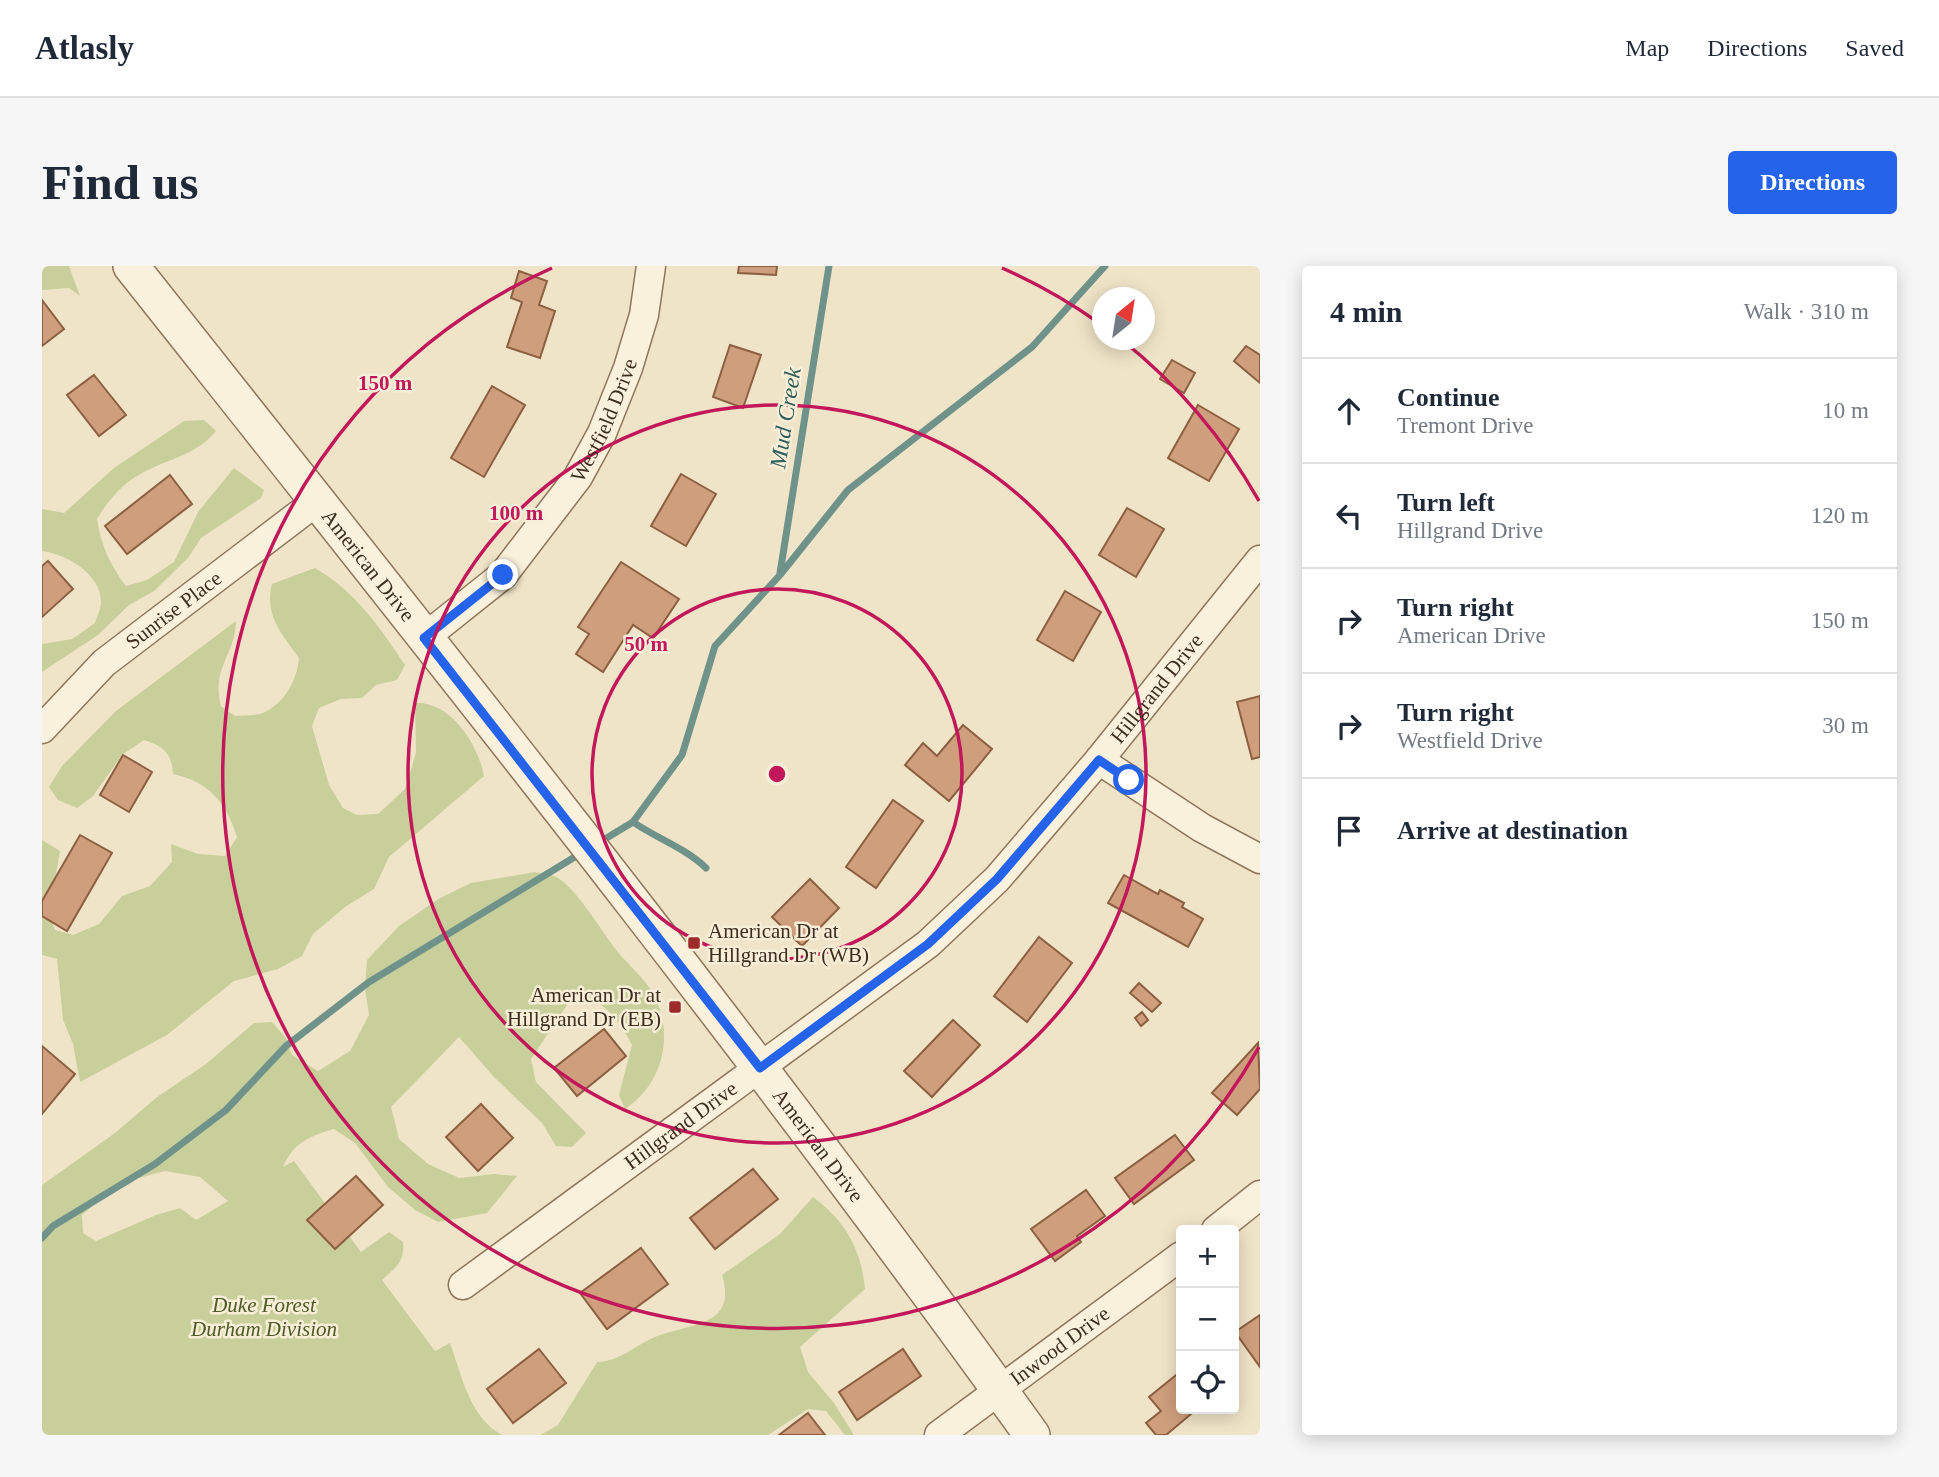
<!DOCTYPE html>
<meta charset="utf-8">
<style>
body{margin:0;font-family:Georgia,serif;background:#f6f6f7;color:#1f2937}
.controls{position:absolute;right:21px;bottom:21px;display:grid;overflow:hidden;border-radius:7px;box-shadow:0 4px 18px #0003}
.controls button{width:63px;height:63px;display:grid;place-items:center;padding:0;border:0;border-bottom:2px solid #e0e1e3;background:#fff;color:#1f2937;font:35px sans-serif}
.compass{position:absolute;left:1050px;top:21px;width:63px;height:63px;border-radius:50%;background:#fff;box-shadow:0 4px 18px #0003;rotate:30deg}
.stop{position:absolute;width:21px;height:21px;margin:-16px;border:5px solid #2563eb;border-radius:50%;background:#fff}
.stop.end{background:#2563eb;border-color:#fff;box-shadow:0 2px 7px #0008}
.list{margin:0;padding:0;list-style:none}
h2{display:flex;justify-content:space-between;align-items:center;height:91px;margin:0;padding:0 28px;font-size:30px}
h2 small{font-size:23px;font-weight:400;color:#747a83}
.list li{display:grid;grid-template-columns:46px 1fr auto;gap:21px;align-items:center;box-sizing:border-box;height:105px;padding:0 28px;border-top:2px solid #e0e1e3}
.list b{display:block;font-size:26px;white-space:nowrap}
.list p{margin:0;font-size:23px;white-space:nowrap;color:#747a83}
.list em{font-size:23px;font-style:normal;color:#747a83}
.icon{flex:none;width:38px;height:38px;fill:none;stroke:currentColor;stroke-width:2;stroke-linecap:round;stroke-linejoin:round}
.map{position:relative;flex:none;width:1218px;height:1169px;overflow:hidden;border-radius:7px}
header{display:flex;align-items:center;gap:42px;box-sizing:border-box;height:98px;padding:0 35px;background:#fff;border-bottom:2px solid #e0e1e3}
header strong{font-size:33px}
nav{display:flex;gap:38px;margin-inline-start:auto;font-size:24px}
.intro{display:flex;align-items:center;justify-content:space-between;box-sizing:border-box;height:168px;padding:0 42px}
h1{margin:0;font-size:49px}
.button{padding:18px 32px;border-radius:7px;background:#2563eb;color:#fff;font-size:24px;font-weight:700}
main{display:flex;gap:42px;padding:0 42px}
aside{flex:1;background:#fff;border-radius:7px;box-shadow:0 4px 18px #0003}
.map>svg:first-child{display:block}
.green{fill:#c9cf9b;fill-rule:evenodd}
.lines{fill:none;stroke-linecap:round;stroke-linejoin:round}
.stream{stroke:#6f938a;stroke-width:7}
.building{fill:#cf9f7d;stroke:#8d5f41;stroke-width:2}
.minor-casing{stroke:#8d765c;stroke-width:31}
.tertiary-casing{stroke:#8d765c;stroke-width:38}
.minor{stroke:#faf1dc;stroke-width:28}
.tertiary{stroke:#faf1dc;stroke-width:35}
.route{stroke:#2563eb;stroke-width:9}
.ring{fill:none;stroke:#c2185b;stroke-width:3.5}
.poi-dot{fill:#9e2a2b;stroke:#f7eed8;stroke-width:2.5}
.labels{text-anchor:middle;stroke-width:5;stroke-linejoin:round;paint-order:stroke}
.street-label{font-size:21px;fill:#3d2e20;stroke:#f7eed8}
.poi-label{font-size:21px;fill:#3d2e20;stroke:#f7eed8;text-anchor:start}
.park-label{font-size:21px;font-style:italic;fill:#4d5a26;stroke:#f7eed8}
.water-label{font-size:23px;font-style:italic;fill:#2f5d5a;stroke:#f7eed8}
.centre{fill:#c2185b;stroke:#f7eed8;stroke-width:3.5}
.ring-label{font-size:21px;text-anchor:middle;font-weight:bold;fill:#c2185b;stroke:#f7eed8;stroke-width:5;stroke-linejoin:round;paint-order:stroke}
</style>
<header>
<strong>Atlasly</strong>
<nav><a>Map</a><a>Directions</a><a>Saved</a></nav>
</header>
<div class="intro"><h1>Find us</h1><a class="button">Directions</a></div>
<main>
<div class="map">
<svg width="1218" height="1169" viewBox="0 0 1218 1169">
<rect width="100%" height="100%" fill="#f0e4c8"/>
<g class="green">
<polygon points="0,0 27,0 38,30 27,22 0,24"/>
<path d="M162,154l12,11c-18,23 -47,28 -72,41 -20,10 -36,28 -47,47 4,26 13,46 29,67l21,-6 27,-18 24,-50 36,-44 30,22 -3,8 -60,40 -13,20 -34,33 -25,14 -31,30 -56,37v-28l30,-5 23,-16c2,-6 6,-15 6,-21 0,-29 -36,-48 -59,-51v-42l22,4 50,-45 70,-47z"/>
<path d="M273,302c40,23 65,59 90,97l-8,15 -21,5 -14,13 -21,1 -22,9 -7,18 17,59 14,23 14,7 21,-1 27,-25 11,-36 -1,-50c36,-2 63,41 69,73l-95,81 -15,32 -29,18 -32,27 -11,22 -24,13 -44,12 -67,54 -87,47 -7,-38 -10,-24 -6,-61 -15,-4v-115l18,11 -11,64 6,15 18,5 26,-11 23,-28 28,-10 22,-24 -1,-18 27,10 27,2 12,-19c-11,-35 -28,-55 -64,-63 -1,-21 -10,-28 -29,-34l-22,15 -29,41 -16,12 -19,-8 -9,-13 13,-21 54,-55 120,-90c0,33 -25,46 -15,85l14,10c8,-1 20,0 28,-3 22,-10 34,-33 36,-55 -17,-24 -35,-43 -27,-74z"/>
<path d="M493,606c7,2 15,2 21,5 18,8 45,53 58,70 10,14 25,26 35,40 27,41 17,95 -24,122l-6,-14 13,-50c-11,-22 -27,-44 -53,-50l-12,10 -36,54 5,23 50,51 -14,14 -16,-1 -14,-23 -48,-46 -35,-40 -68,70 8,32 29,25 31,14 35,-4 23,2 -30,37 -49,9 -23,-12 -27,-23 -33,-44 -21,-14c-24,7 -40,13 -51,38l11,-6 67,91 28,-20 14,10c2,20 -7,25 -21,38l53,71 15,-8c12,32 19,74 52,92h-460v-250l73,-52 42,-36 49,-33 48,-41 18,-1 14,16 6,17 26,16 32,-20 19,-36 -4,-27 2,-28 32,-34 41,-28 31,-15zM123,905l35,6 28,24 -32,19 -16,-12 -24,7 -60,26 -13,-8 -1,-18 38,-32z"/>
<path d="M771,931c32,24 48,51 52,92l-65,58 8,25 26,31 20,32h-9l-19,-24 -18,-2 -40,26h-228l18,-10 39,-63c24,-1 37,-16 58,-25 33,-14 83,-9 67,-62l58,-41z"/>
</g>
<g class="lines">
<g class="stream">
<polyline points="738,307 787,0"/>
<path d="M591,556c23,16 54,27 73,46"/>
<polyline points="558,576 591,556 640,489 673,380 738,309 806,224 990,81 1063,0"/>
<polyline points="0,972 11,960 113,898 184,844 244,780 327,716 541,586"/>
</g>
</g>
<g class="building">
<polygon points="697,0 735,0 734,9 696,7"/>
<polygon points="477,5 505,15 497,39 513,45 498,92 465,81 480,36 469,32"/>
<polygon points="0,34 22,63 0,80"/>
<polygon points="688,79 719,89 701,142 671,131"/>
<polygon points="1204,80 1218,89 1218,117 1192,95"/>
<polygon points="1130,94 1153,107 1142,127 1118,113"/>
<polygon points="52,109 84,149 57,170 25,129"/>
<polygon points="450,120 483,139 442,211 409,192"/>
<polygon points="1156,139 1197,163 1167,215 1126,192"/>
<polygon points="639,208 674,228 644,280 609,260"/>
<polygon points="128,209 150,238 85,288 63,260"/>
<polygon points="1085,242 1122,263 1094,311 1057,289"/>
<polygon points="6,295 31,323 0,351 0,300"/>
<polygon points="579,296 637,333 611,372 591,359 561,406 534,388 547,368 536,361"/>
<polygon points="1023,325 1059,346 1031,395 995,374"/>
<polygon points="1218,430 1218,491 1210,493 1195,436"/>
<polygon points="921,459 950,483 907,535 863,499 881,477 895,490"/>
<polygon points="81,489 110,506 87,546 58,529"/>
<polygon points="851,534 881,555 834,622 804,601"/>
<polygon points="38,569 70,587 25,665 0,650 0,635"/>
<polygon points="1082,609 1116,628 1118,624 1142,637 1140,641 1161,653 1146,681 1066,637"/>
<polygon points="768,613 797,642 760,680 730,651"/>
<polygon points="997,671 1030,697 985,756 952,730"/>
<polygon points="1097,717 1119,737 1110,746 1088,727"/>
<polygon points="1100,746 1106,754 1099,760 1093,752"/>
<polygon points="911,754 938,779 890,831 862,805"/>
<polygon points="562,763 584,790 535,830 512,802"/>
<polygon points="1216,777 1218,823 1195,849 1170,827"/>
<polygon points="0,780 33,808 0,848"/>
<polygon points="439,838 471,872 436,905 404,871"/>
<polygon points="1133,869 1152,894 1092,938 1073,912"/>
<polygon points="711,903 736,933 673,983 648,952"/>
<polygon points="314,910 341,939 293,983 265,954"/>
<polygon points="1044,924 1063,950 1035,970 1039,976 1013,995 989,963"/>
<polygon points="599,982 626,1018 565,1063 538,1027"/>
<polygon points="1218,1049 1218,1101 1193,1066"/>
<polygon points="497,1083 524,1117 471,1157 445,1123"/>
<polygon points="861,1083 879,1110 815,1154 797,1126"/>
<polygon points="1139,1105 1139,1143 1155,1143 1124,1169 1114,1169 1104,1157 1119,1145 1107,1131"/>
<polygon points="766,1147 783,1169 737,1169"/>
</g>
<g class="lines">
<defs>
<g id="minor">
<path id="s1" d="M382,372l79,-63 75,-98 24,-44 26,-65 16,-53 7,-49"/>
<path id="s2" d="M0,463l62,-66 213,-162"/>
<polyline points="1057,494 1160,562 1218,593"/>
<polyline points="1174,964 1218,929"/>
<path id="s3" d="M421,1019l465,-341 69,-65 102,-119 161,-200"/>
<path id="s4" d="M897,1169l242,-179"/>
</g>
<g id="tertiary">
<path id="s5" d="M89,0c306,386 614,770 901,1169"/>
</g>
</defs>
<use href="#minor" class="minor-casing"/>
<use href="#tertiary" class="tertiary-casing"/>
<use href="#minor" class="minor"/>
<use href="#tertiary" class="tertiary"/>
</g>
<g class="lines">
<polyline class="route" points="461,309 382,372 718,802 886,678 955,613 1057,494 1087,514"/>
</g>
<g class="ring">
<circle cx="735" cy="508" r="185"/>
<circle cx="735" cy="508" r="369"/>
<path d="M1217 781A554 554 0 1 1 510 2M960 2A554 554 0 0 1 1057 57M1080 74A554 554 0 0 1 1217 235"/>
</g>
<g class="poi-dot">
<rect x="645" y="670" width="14" height="14" rx="3.5"/>
<rect x="626" y="734" width="14" height="14" rx="3.5"/>
</g>
<g class="labels">
<g class="street-label">
<text dy="7" stroke="none"><textPath href="#s1" startOffset="287">Westfield Drive</textPath></text>
<text dy="7" stroke="none"><textPath href="#s5" startOffset="382">American Drive</textPath></text>
<text dy="7" stroke="none"><textPath href="#s2" startOffset="178">Sunrise Place</textPath></text>
<text dy="7" stroke="none"><textPath href="#s3" startOffset="920">Hillgrand Drive</textPath></text>
<text dy="7" stroke="none"><textPath href="#s3" startOffset="270">Hillgrand Drive</textPath></text>
<text dy="7" stroke="none"><textPath href="#s5" startOffset="1116">American Drive</textPath></text>
<text dy="7" stroke="none"><textPath href="#s4" startOffset="150">Inwood Drive</textPath></text>
</g>
<g class="poi-label">
<text x="666" y="672">American Dr at<tspan x="666" dy="24">Hillgrand Dr (WB)</tspan></text>
<text x="619" y="736" text-anchor="end">American Dr at<tspan x="619" dy="24">Hillgrand Dr (EB)</tspan></text>
</g>
<g class="park-label">
<text x="222" y="1046">Duke Forest<tspan x="222" dy="24">Durham Division</tspan></text>
</g>
<g class="water-label">
<text transform="translate(743 152) rotate(-81)" y="8">Mud Creek</text>
</g>
</g>
<circle cx="735" cy="508" r="10" class="centre"/>
<g class="ring-label">
<text x="343" y="124">150 m</text>
<text x="474" y="254">100 m</text>
<text x="604" y="385">50 m</text>
</g>
</svg>
<div class="controls">
<button>+</button>
<button>−</button>
<button><svg class="icon" aria-label="locate" viewBox="0 0 24 24"><circle cx="12" cy="12" r="6"/><path d="M12 2v4M12 18v4M2 12h4M18 12h4"/></svg></button>
</div>
<svg class="compass" viewBox="-18 -18 36 36"><path d="M0-13l5 13h-10z" fill="#e53935"/><path d="M0 13l5-13h-10z" fill="#747a83"/></svg>
<div class="stop" style="left:1087px;top:514px"></div>
<div class="stop end" style="left:461px;top:309px"></div>
</div>
<aside>
<h2>4 min<small>Walk · 310 m</small></h2>
<ul class="list">
<li><svg class="icon" aria-label="ahead" viewBox="0 0 24 24"><path d="M12 20V5M6 11l6-6 6 6"/></svg><div><b>Continue</b><p>Tremont Drive</p></div><em>10 m</em></li>
<li><svg class="icon" aria-label="left" viewBox="0 0 24 24"><path d="M17 20v-9H6M10 6l-5 5 5 5"/></svg><div><b>Turn left</b><p>Hillgrand Drive</p></div><em>120 m</em></li>
<li><svg class="icon" aria-label="right" viewBox="0 0 24 24"><path d="M7 20v-9h11M14 6l5 5-5 5"/></svg><div><b>Turn right</b><p>American Drive</p></div><em>150 m</em></li>
<li><svg class="icon" aria-label="right" viewBox="0 0 24 24"><path d="M7 20v-9h11M14 6l5 5-5 5"/></svg><div><b>Turn right</b><p>Westfield Drive</p></div><em>30 m</em></li>
<li><svg class="icon" aria-label="arrive" viewBox="0 0 24 24"><path d="M6 21V4h12l-3 4 3 4H6"/></svg><div><b>Arrive at destination</b></div></li>
</ul>
</aside>
</main>
